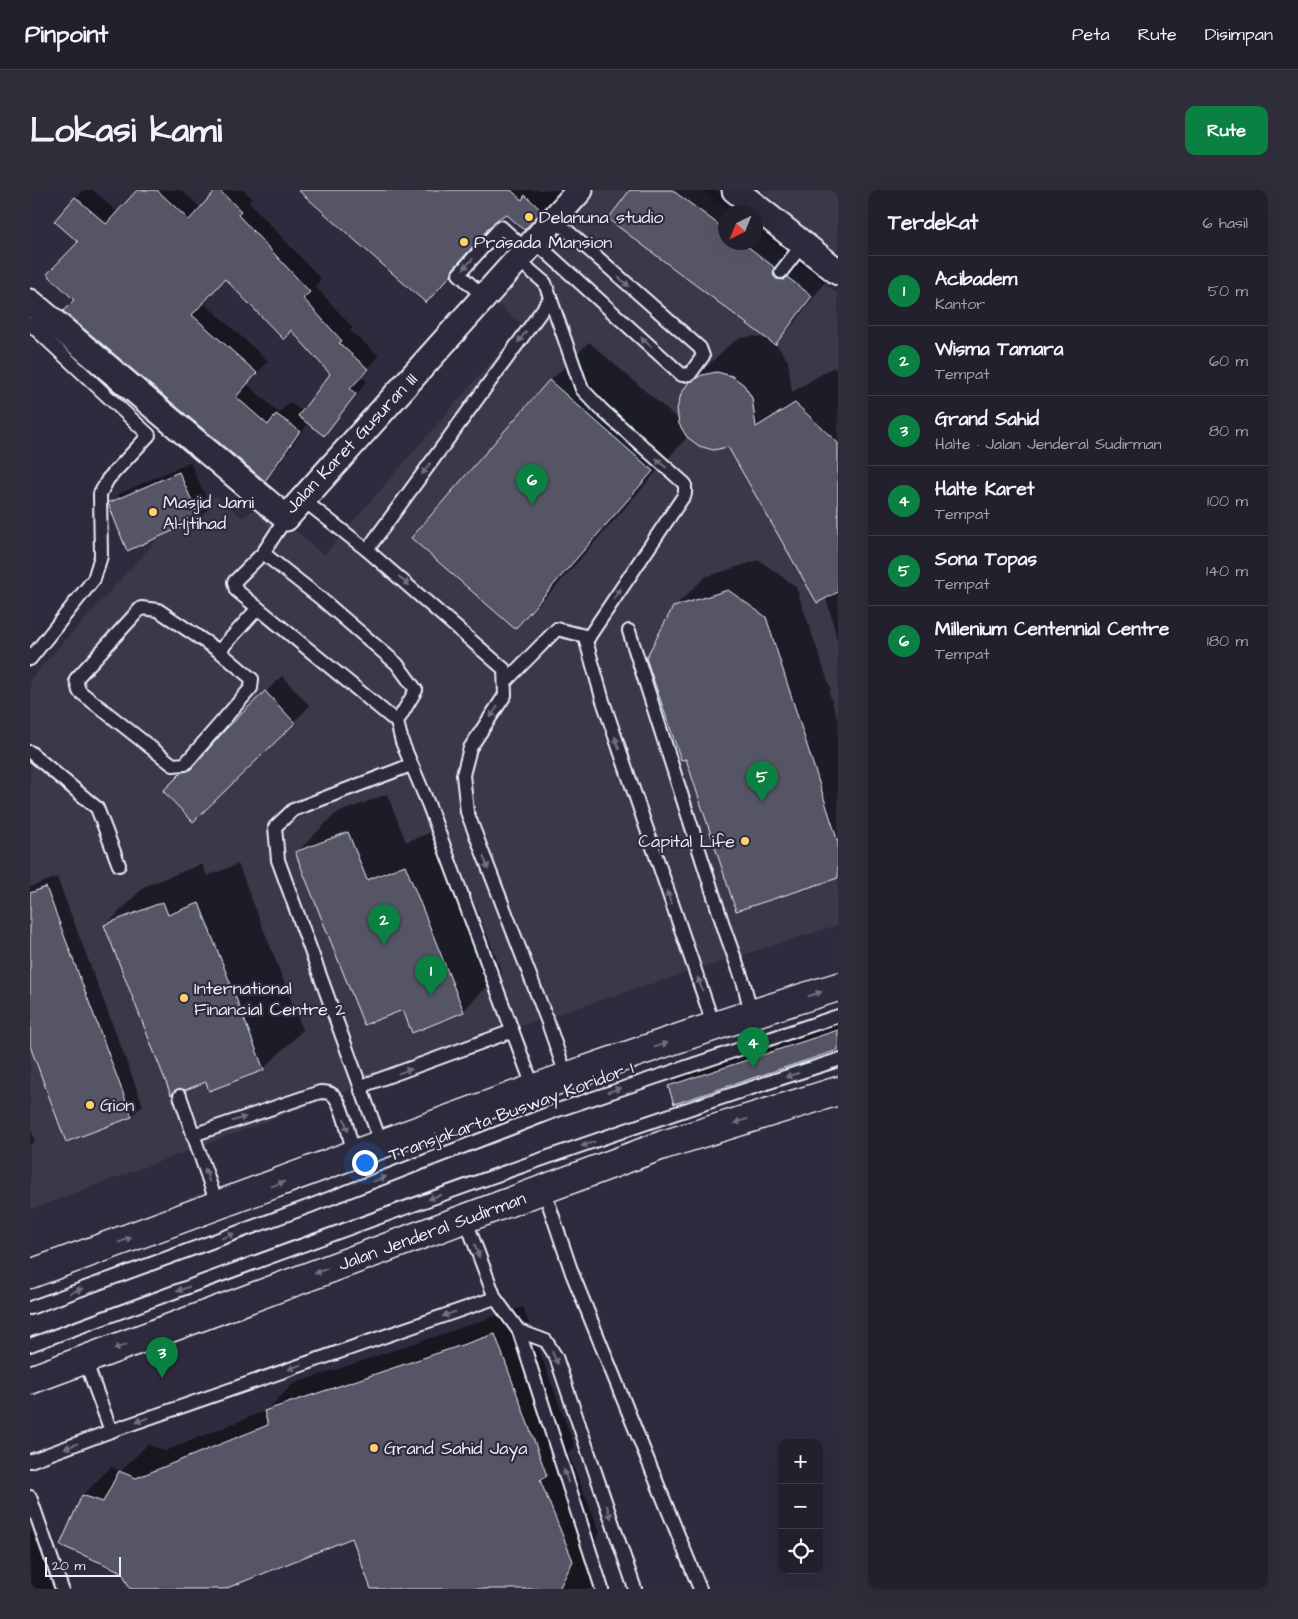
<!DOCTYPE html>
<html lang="id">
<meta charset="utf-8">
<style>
body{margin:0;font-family:"Architects Daughter",sans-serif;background:#2f2d3a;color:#f1f3f6}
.controls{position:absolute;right:15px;bottom:15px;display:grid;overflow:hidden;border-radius:10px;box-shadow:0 5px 20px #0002}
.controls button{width:45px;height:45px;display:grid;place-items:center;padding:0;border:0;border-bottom:1px solid #403e4a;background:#23202e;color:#f1f3f6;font:25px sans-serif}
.compass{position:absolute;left:688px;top:15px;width:45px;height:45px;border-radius:50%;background:#23202e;box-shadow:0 5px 20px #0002;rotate:223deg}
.scale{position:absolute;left:15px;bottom:12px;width:76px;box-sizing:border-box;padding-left:5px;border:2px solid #e8f1f8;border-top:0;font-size:14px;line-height:18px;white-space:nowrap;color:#e8f1f8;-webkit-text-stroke:4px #2f2a3d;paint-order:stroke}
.you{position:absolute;left:334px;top:972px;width:18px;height:18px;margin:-12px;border:4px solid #fff;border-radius:50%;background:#1a73e8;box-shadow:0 0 0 8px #1a73e833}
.badge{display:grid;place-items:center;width:32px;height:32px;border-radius:50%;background:#0b8043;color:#fff;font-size:16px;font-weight:700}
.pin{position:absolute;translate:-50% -41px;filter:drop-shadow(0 1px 2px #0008)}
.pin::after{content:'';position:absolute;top:26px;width:18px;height:15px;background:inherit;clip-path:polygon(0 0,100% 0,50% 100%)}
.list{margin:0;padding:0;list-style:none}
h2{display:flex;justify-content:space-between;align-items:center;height:65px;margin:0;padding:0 20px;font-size:21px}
h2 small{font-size:16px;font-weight:400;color:#a3a3aa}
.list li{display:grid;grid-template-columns:32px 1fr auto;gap:15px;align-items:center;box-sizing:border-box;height:70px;padding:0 20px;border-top:1px solid #403e4a}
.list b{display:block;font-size:19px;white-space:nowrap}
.list p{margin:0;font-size:16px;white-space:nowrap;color:#a3a3aa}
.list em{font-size:16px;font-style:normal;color:#a3a3aa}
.icon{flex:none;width:28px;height:28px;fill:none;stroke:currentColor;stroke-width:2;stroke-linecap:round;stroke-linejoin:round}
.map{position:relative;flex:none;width:808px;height:1399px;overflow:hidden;border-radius:10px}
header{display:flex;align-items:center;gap:30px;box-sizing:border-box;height:70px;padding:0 25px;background:#23202e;border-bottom:1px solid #403e4a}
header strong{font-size:24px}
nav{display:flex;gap:28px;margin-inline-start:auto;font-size:18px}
.intro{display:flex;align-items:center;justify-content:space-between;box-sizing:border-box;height:120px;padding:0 30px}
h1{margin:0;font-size:35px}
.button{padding:12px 22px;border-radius:10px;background:#0b8043;color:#fff;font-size:18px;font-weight:700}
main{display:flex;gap:30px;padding:0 30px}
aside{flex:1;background:#23202e;border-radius:10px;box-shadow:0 5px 20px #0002}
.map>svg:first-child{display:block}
.built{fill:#3b3749}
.shadow{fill:#0007;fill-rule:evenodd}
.building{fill:#575565;stroke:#e8f1f8}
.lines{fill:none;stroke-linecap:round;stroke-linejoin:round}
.service-casing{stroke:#e8f1f8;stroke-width:16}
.minor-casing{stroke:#e8f1f8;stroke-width:29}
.primary-casing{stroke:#e8f1f8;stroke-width:31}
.service{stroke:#2f2a3d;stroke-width:12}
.minor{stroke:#2f2a3d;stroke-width:25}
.primary{stroke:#2f2a3d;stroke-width:28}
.oneway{fill:#70707e}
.poi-dot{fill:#ffd166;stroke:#2f2a3d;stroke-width:2}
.labels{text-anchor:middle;stroke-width:4.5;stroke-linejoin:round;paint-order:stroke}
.poi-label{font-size:18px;fill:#e8f1f8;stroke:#2f2a3d;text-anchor:start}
.street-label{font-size:18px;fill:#e8f1f8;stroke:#2f2a3d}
</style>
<header>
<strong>Pinpoint</strong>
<nav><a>Peta</a><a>Rute</a><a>Disimpan</a></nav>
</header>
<div class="intro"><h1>Lokasi kami</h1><a class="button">Rute</a></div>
<main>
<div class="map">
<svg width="808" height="1399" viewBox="0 0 808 1399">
<rect width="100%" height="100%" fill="#2f2a3d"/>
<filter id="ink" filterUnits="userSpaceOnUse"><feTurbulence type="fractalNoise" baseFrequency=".02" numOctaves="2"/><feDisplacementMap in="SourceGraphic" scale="10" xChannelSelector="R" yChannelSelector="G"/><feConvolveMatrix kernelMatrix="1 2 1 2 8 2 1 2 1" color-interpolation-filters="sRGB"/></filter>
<g filter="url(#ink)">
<g class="built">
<polygon points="543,0 672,0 701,22 696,22 696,52 726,52 726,41 808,104 808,735 508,830 0,1020 0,489 151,323 186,306 212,327 234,314 294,365 493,135 459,107"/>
<polygon points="721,0 808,0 808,64"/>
</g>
<g class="shadow">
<path d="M54,0h9l24,22 19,-22h45l20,18 17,-18h25l9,8 -3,4 72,77 -6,7 38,42 -3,2 29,26 -18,21 6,4 -32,41 -11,12 -15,-12 -33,46 -11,11 -189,-180 3,-57 -23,-21zM195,88l59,60 8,-9 40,45 -29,38 -14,-10 -10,11 -32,-29 21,-23 -65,-59z"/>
<polygon points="270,0 531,0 494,39 476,22 470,27 443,57 441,64 396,111"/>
<polygon points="601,0 690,0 720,22 696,22 696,52 726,52 726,27 765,56 767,68 775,69 801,84 765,132 744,154 750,159 758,171 762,202 803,177 808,182 808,453 796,407 699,256 658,246 524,399 485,438 383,348 520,191 559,152 650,231 660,193 698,156 710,148 725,146 742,151"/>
<polygon points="160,272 180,317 169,328 80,314 91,303"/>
<polygon points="729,370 766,397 801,500 799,502 808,530 808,687 707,720 644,417 675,387"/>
<polygon points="252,486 280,516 163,630 135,601 169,567 176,564 197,540"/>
<polygon points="357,604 376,652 414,637 472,782 433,821 373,819 266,663 305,624"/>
<polygon points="172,674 177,686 208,674 273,840 233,879 177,890 76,735 115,696"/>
<polygon points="27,687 113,915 102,926 37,950 0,853 0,697"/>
<polygon points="808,830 808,859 644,913 639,896 655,880"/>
<polygon points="0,938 5,950 0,956"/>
<polygon points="493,1117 545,1257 538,1263 570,1342 560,1363 575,1399 342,1399 323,1346 195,1399 99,1399 93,1381 32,1355 53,1305 81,1277 91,1281 118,1254 135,1261 237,1220 263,1194"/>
<polygon points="0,1337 25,1399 0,1399"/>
</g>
<g class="building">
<polygon points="107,0 127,0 159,30 186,0 189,0 211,21 208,25 280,102 273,108 312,151 309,153 338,179 320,199 326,204 294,246 268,226 300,184 261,140 254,150 195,89 162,125 227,183 206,207 238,235 246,224 270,241 235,291 33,121 44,110 17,84 48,52 24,31 45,7 76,34"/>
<polygon points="268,0 481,0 492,10 495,5 512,21 494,40 476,24 465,31 423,79 421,85 396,113"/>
<polygon points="600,0 642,0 696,40 696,52 712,52 744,77 743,85 746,89 754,90 757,87 782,106 745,155 578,29"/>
<polygon points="687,182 702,186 714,195 722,208 726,237 765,213 808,253 808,402 787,413 698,257 683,260 669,256 657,247 649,234 647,219 651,204 659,192 672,185"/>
<polygon points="519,190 623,281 485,439 381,348"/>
<polygon points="149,282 170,329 97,361 78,313"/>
<polygon points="698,400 736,427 808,652 808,688 706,721 656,569 651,570 616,468 643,417"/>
<polygon points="235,501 265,533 163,632 133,601 152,582 161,579 196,539"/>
<polygon points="318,642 337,690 375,675 434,822 382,843 373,820 334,835 265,662"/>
<polygon points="16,697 102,927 36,952 0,856 0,703"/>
<polygon points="133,712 138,725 169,713 234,880 179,901 176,892 155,900 147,899 141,905 74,735"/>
<polygon points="808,840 808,860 644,914 638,896"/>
<polygon points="465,1144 517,1286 510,1290 543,1371 529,1399 341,1399 322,1348 195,1399 100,1399 92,1382 30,1355 52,1305 73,1312 89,1281 106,1288 238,1235 234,1221"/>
</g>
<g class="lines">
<defs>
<g id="service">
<polyline points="504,51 652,185 660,184 673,166 670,158 524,29"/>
<polyline points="487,69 515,93 552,199 572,220 655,294 655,304 556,451 573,511 684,836"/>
<polyline points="751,82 772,55"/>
<polyline points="454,107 429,84 471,37 496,60"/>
<polyline points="0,134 119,245 78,289 70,304 71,366 64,389 0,469"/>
<polyline points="272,309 337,360 474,479 475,505 440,558 433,585 437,622 517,830 537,888"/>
<polyline points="256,328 233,363 289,407 367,474 386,500 367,532 372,552 399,616 504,899"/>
<polyline points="337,360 521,108"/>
<polyline points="233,363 204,392 206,400 367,532"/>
<polygon points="111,418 128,420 189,461 222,489 221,498 155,574 143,575 49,501 46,489"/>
<polyline points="599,441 695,741 714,794 721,823"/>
<polyline points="189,461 228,418"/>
<polyline points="475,492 527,439 559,447"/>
<polyline points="0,562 67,618 89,675"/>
<polyline points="331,901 337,894 477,843 483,844"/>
<polyline points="150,906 188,1017"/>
<path d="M163,945l127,-43c5,0 10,0 14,4 10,11 16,45 20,59"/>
<polyline points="352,956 248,670 245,637 263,620 381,575"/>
<polyline points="514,1000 542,1083 670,1399"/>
<polyline points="435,1028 465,1108 489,1141 572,1399"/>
<polyline points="0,1118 280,1016 525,921 808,826"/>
<polyline points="489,1141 516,1151 526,1167 605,1399"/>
<path d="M0,1155c268,-98 536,-199 808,-285"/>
<polyline points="55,1170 81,1241 465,1108"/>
<polyline points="0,1271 81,1241"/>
<polyline points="0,1307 32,1399"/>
</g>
<g id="minor">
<polyline points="705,0 808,82"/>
<polyline points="0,112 256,328 550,0"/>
</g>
<g id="primary">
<path d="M0,1084c269,-97 535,-204 808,-287"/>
<polyline points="0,1190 633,955 808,901"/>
</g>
</defs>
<use href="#service" class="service-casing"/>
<use href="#minor" class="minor-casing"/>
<use href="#primary" class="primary-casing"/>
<use href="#service" class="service"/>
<use href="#minor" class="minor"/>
<use href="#primary" class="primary"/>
</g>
<defs><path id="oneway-solid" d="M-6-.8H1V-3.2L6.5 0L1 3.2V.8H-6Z" transform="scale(1.25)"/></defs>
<g class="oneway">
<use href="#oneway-solid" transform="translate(438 74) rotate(132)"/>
<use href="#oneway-solid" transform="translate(594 92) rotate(41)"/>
<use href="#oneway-solid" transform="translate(492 147) rotate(126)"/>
<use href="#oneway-solid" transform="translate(616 152) rotate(-138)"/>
<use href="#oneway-solid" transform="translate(631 273) rotate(-138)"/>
<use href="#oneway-solid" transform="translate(396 279) rotate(126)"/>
<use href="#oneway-solid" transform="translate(374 391) rotate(41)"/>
<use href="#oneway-solid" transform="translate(587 404) rotate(-56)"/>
<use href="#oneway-solid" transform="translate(464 522) rotate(123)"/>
<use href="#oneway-solid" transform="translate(587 553) rotate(-109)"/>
<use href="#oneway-solid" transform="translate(456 673) rotate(69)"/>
<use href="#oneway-solid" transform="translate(639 707) rotate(-109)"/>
<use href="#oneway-solid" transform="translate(670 794) rotate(-109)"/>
<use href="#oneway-solid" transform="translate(785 804) rotate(-17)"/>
<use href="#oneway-solid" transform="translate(631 855) rotate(-20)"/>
<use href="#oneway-solid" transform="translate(375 881) rotate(-20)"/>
<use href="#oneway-solid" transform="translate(762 885) rotate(163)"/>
<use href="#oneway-solid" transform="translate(584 900) rotate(-19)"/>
<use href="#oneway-solid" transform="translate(209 929) rotate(-18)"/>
<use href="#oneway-solid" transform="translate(711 931) rotate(163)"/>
<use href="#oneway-solid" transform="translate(316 935) rotate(74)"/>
<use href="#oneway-solid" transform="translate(558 954) rotate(161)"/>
<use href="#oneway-solid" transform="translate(177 985) rotate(-109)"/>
<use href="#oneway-solid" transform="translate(350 989) rotate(-21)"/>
<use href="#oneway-solid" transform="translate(248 994) rotate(-20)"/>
<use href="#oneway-solid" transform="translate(405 1007) rotate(161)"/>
<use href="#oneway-solid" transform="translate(198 1046) rotate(-20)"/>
<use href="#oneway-solid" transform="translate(95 1050) rotate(-20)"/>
<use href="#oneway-solid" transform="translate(447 1061) rotate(70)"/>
<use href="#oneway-solid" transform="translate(291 1081) rotate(159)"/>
<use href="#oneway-solid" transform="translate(153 1099) rotate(160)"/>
<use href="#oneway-solid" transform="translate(46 1101) rotate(-21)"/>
<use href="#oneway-solid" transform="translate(419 1124) rotate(161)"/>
<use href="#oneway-solid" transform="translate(90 1157) rotate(160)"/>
<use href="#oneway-solid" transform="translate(525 1168) rotate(65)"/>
<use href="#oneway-solid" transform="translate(265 1177) rotate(161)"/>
<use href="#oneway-solid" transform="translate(112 1230) rotate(161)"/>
<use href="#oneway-solid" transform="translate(41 1256) rotate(160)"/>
<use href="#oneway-solid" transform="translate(536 1286) rotate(-108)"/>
<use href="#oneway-solid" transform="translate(579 1322) rotate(71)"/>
</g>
</g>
<g class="poi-dot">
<circle cx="499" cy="27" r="5"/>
<circle cx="434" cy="52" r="5"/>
<circle cx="123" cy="322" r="5"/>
<circle cx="715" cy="651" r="5"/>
<circle cx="154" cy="808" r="5"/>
<circle cx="60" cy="915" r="5"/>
<circle cx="344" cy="1258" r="5"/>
</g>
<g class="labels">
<g class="poi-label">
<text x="509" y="33">Delanuna studio</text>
<text x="444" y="58">Prasada Mansion</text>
<text x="133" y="318">Masjid Jami<tspan x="133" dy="21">Al-Ijtihad</tspan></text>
<text x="705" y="657" text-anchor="end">Capital Life</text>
<text x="164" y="804">International<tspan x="164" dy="21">Financial Centre 2</tspan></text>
<text x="70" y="921">Gion</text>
<text x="354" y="1264">Grand Sahid Jaya</text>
</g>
<g class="street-label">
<text transform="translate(321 253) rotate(-47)" y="6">Jalan Karet Gusuran III</text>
<text transform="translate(481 921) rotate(-20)" y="6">Transjakarta Busway Koridor 1</text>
<text transform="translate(402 1041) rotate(-20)" y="6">Jalan Jenderal Sudirman</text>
</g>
</g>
</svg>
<div class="controls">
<button>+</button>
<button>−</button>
<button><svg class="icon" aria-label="locate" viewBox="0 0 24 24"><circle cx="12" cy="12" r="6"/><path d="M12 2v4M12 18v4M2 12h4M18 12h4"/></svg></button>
</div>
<svg class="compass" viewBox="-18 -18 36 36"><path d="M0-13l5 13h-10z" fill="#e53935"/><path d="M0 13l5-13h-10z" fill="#a3a3aa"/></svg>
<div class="scale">20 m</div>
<div class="you"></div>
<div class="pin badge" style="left:401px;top:806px">1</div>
<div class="pin badge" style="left:354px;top:755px">2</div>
<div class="pin badge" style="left:132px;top:1188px">3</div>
<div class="pin badge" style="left:723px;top:878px">4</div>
<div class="pin badge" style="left:732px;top:612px">5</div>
<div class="pin badge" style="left:502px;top:315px">6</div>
</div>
<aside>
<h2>Terdekat<small>6 hasil</small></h2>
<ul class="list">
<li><span class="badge">1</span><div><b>Acibadem</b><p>Kantor</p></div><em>50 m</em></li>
<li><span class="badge">2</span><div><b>Wisma Tamara</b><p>Tempat</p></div><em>60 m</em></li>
<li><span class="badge">3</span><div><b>Grand Sahid</b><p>Halte · Jalan Jenderal Sudirman</p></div><em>80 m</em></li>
<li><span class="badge">4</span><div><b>Halte Karet</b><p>Tempat</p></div><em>100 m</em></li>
<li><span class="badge">5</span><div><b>Sona Topas</b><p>Tempat</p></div><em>140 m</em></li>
<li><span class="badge">6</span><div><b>Millenium Centennial Centre</b><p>Tempat</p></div><em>180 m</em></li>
</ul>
</aside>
</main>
